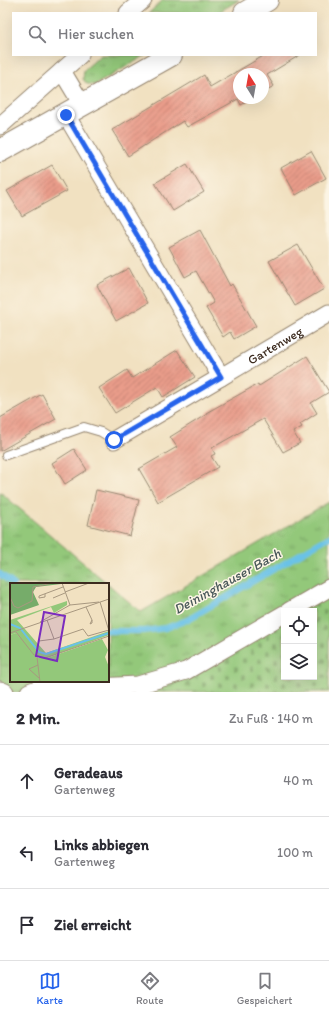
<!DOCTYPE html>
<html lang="de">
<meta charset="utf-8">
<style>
body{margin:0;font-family:Itim,sans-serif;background:#f2f2f3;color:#2b2b33}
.controls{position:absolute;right:12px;bottom:12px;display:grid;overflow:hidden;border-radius:0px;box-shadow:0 4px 16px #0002}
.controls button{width:36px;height:36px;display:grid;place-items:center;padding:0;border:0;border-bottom:1px solid #e1e1e2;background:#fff;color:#2b2b33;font:20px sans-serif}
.compass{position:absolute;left:233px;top:68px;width:36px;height:36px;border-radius:50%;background:#fff;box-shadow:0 4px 16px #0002;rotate:349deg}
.stop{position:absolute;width:12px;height:12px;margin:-9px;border:3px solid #2563eb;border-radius:50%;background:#fff}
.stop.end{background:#2563eb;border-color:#fff;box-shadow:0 1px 4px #0008}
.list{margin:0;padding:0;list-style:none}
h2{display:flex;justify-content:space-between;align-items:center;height:52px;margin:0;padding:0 16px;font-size:17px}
h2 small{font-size:13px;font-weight:400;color:#7c7c81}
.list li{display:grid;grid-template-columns:26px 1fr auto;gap:12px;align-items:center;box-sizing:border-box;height:72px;padding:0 16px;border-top:1px solid #e1e1e2}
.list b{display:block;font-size:15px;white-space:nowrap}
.list p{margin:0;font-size:13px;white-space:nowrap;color:#7c7c81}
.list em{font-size:13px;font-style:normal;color:#7c7c81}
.icon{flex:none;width:22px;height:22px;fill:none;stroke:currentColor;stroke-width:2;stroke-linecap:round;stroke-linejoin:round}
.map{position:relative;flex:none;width:329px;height:692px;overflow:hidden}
.search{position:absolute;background:#fff;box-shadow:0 4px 16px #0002;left:12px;right:12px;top:12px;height:44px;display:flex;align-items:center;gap:10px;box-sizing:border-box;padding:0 14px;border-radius:0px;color:#7c7c81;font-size:15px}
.sheet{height:268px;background:#fff}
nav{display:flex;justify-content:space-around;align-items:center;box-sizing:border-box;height:56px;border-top:1px solid #e1e1e2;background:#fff;font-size:11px;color:#7c7c81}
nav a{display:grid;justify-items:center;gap:2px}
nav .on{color:#2563eb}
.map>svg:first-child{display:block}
.grass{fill:url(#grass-tufts);stroke:#67794c}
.cemetery{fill:url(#cemetery-stones);stroke:#67794c}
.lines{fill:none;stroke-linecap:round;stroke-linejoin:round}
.stream{stroke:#6ac2e7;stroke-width:6}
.building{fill:url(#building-hatch)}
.lane-casing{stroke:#968670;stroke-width:10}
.street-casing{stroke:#968670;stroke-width:19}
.secondary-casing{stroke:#968670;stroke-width:24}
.lane{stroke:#fff;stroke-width:8}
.street{stroke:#fff;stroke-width:17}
.secondary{stroke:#fff;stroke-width:22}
.route{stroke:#2563eb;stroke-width:5}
.labels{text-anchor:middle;stroke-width:3;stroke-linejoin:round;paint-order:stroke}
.street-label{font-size:13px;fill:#3b2a1e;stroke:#fcf5e5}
.water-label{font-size:14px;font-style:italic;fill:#49585a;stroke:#fcf5e5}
.inset-river{fill:none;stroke:#6ac2e7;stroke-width:2}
.inset-road{fill:none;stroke:#a89880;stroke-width:1}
.view{fill:#7b2cbf;fill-opacity:0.15;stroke:#7b2cbf;stroke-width:2}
.inset-edge{fill:none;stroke:#3b2a1e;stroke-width:2}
</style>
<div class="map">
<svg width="329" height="692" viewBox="0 0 329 692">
<defs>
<pattern id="grass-tufts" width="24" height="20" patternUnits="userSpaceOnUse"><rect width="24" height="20" fill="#93c87a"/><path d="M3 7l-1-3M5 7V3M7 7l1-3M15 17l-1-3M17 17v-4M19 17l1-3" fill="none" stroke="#79a363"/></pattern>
<pattern id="cemetery-stones" width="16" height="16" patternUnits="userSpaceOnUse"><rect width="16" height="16" fill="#93c87a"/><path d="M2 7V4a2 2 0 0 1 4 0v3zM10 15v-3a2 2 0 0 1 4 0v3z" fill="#79a363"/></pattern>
<pattern id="building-hatch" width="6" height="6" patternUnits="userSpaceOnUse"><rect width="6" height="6" fill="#e99c8a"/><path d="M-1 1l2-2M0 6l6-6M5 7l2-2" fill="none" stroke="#be7f70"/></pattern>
</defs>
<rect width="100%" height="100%" fill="#fcf5e5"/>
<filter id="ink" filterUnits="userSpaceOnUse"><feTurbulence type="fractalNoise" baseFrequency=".025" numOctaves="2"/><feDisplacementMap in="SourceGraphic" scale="8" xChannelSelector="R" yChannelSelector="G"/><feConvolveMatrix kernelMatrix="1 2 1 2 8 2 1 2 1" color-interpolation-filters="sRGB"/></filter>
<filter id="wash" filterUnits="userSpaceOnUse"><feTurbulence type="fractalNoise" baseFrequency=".012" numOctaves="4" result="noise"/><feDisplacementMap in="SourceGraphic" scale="16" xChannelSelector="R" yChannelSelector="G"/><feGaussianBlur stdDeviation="0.9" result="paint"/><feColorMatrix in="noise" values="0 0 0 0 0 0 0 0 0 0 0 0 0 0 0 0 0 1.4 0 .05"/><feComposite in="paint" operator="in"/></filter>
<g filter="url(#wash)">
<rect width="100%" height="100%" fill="#f1e1c1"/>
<g class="grass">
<polygon points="163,0 239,0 217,13 149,13"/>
<polygon points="101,55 146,55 95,85 87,84 83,79 84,70"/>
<polygon points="0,492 108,584 11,584 11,681 108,681 108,584 141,612 329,502 329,595 172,685 127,692 0,692"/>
</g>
<polygon class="cemetery" points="329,595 329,692 127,692 172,685 284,621 284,677 314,677 314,611 301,611"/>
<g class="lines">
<g class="stream">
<polyline points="0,574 13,584"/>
<polyline points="108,631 144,631 166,628 187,620 329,537"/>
</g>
</g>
<g id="blocks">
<g class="building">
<polygon points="265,55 300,55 267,75 274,86 263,92 263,74 239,74 239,98 253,98 241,105 238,99 187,127 183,121 128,156 112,130 204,75 210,87"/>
<polygon points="311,151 326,178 296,195 281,168"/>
<polygon points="187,164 204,192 173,211 155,183"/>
<polygon points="52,165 67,191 22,216 7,191"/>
<polygon points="200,230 230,286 232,284 256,326 234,339 230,332 223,337 206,308 214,303 196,271 185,277 169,247"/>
<polygon points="298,245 324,289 295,306 269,261"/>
<polygon points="129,268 148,303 116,321 97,285"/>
<polygon points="177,350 195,377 163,397 157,387 115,413 99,388 127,370 132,378"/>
<polygon points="307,356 329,392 311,403 317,413 300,424 302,427 293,432 300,443 283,452 263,419 212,448 215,454 211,456 218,467 158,502 139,469 177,447 170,437 207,414 206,413 258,384 259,386"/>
<polygon points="42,394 56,419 0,451 0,418"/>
<polygon points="74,449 87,470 65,484 52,463"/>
<polygon points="96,490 139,500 130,536 88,525"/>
</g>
</g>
</g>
<g filter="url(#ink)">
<use href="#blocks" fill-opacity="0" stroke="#968670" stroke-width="1"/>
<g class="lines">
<defs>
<polyline id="lane" points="6,455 84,427 101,432 114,440"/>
<g id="street">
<polyline points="128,13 143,0"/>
<polyline points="62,71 83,106"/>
<path id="s1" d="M66,115l155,262 108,-64"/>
<polyline points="0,126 80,55"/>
<polyline points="114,440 221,377"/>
<polyline points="289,611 329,588"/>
<polyline points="0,690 5,692"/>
<polyline points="29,692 42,687 97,687 138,685 186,671 284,614"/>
</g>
<g id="secondary">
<polyline points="245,13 267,0"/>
<polyline points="0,151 171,55"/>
</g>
</defs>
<use href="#lane" class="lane-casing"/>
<use href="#street" class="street-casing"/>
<use href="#secondary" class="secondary-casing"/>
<use href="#lane" class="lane"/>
<use href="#street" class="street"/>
<use href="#secondary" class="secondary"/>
</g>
</g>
<g class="lines" filter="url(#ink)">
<polyline class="route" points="66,115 221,377 114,440"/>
</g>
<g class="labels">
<g class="street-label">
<text dy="5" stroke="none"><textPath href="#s1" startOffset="367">Gartenweg</textPath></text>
</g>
<g class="water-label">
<text transform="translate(227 581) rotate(-29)" y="5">Deininghauser Bach</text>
</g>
</g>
<g transform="translate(10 583)">
<rect width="99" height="99" fill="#f1e1c1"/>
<path d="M57,18v4l-13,8 -3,-6 -34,13 29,33 63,-22v4l-62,23 -14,-2 -17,-23 -6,2v-15z" fill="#93c87a"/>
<path d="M0,0h51v1l-25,3 -3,5 6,13 -29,10z" fill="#76ac6a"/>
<path d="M6,50l21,25h10l55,-19 6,11 -3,7 4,10v15h-99v-47z" fill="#93c87a"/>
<path class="inset-river" d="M0,41l10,4 19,24 7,2 63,-21"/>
<path class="inset-road" d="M52,0l8,22M55,9l24,-9M35,11v3l-6,1v-2l24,-9M0,14l4,9 4,2 14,-7 1,-14 20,-4M43,15l12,-5M90,19l9,29M76,24l6,13 -2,4 2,-1v-3M37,37l7,19 29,-10 5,7 21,-6M30,39l30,-17 29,-3M6,49l18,23 11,3 64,-22M0,50l99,-34M29,58l15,-2M27,74l3,25M28,82l-9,4 10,9"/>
<path class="view" d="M34,29l21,4 -8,45 -21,-5z"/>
<rect width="99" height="99" class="inset-edge"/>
</g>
</svg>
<div class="controls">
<button><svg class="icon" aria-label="locate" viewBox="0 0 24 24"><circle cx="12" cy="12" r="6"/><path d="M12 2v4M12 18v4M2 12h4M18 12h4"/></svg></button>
<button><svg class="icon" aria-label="layers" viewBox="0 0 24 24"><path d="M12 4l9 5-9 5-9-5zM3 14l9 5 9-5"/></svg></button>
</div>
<svg class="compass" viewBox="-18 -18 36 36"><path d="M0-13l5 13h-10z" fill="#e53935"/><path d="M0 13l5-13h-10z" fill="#7c7c81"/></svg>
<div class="stop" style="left:114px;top:440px"></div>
<div class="stop end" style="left:66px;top:115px"></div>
<div class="search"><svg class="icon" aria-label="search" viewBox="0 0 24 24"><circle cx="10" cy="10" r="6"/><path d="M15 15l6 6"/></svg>Hier suchen</div>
</div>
<section class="sheet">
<h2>2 Min.<small>Zu Fuß · 140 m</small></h2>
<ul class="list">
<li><svg class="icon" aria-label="ahead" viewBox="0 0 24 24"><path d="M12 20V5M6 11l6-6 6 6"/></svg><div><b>Geradeaus</b><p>Gartenweg</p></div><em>40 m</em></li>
<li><svg class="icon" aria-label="left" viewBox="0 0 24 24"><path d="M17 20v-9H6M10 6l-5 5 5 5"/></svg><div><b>Links abbiegen</b><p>Gartenweg</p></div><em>100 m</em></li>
<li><svg class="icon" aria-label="arrive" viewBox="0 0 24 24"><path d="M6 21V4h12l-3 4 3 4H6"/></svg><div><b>Ziel erreicht</b></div></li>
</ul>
</section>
<nav>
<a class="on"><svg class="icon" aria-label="map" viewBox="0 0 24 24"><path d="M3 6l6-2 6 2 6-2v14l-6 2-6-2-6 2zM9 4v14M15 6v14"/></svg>Karte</a>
<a><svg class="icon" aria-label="directions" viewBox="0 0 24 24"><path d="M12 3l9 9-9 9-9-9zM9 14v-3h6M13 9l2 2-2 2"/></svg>Route</a>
<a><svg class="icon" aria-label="saved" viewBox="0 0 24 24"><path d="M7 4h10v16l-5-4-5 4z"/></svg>Gespeichert</a>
</nav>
